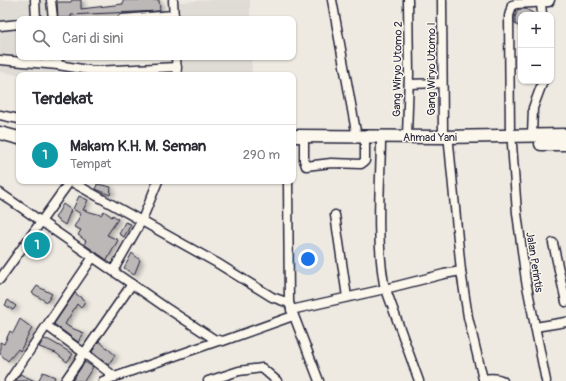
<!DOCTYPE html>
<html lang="id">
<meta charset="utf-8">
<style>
body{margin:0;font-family:Pangolin,sans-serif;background:#f2f2f3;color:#2b2b33}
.controls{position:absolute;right:12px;top:12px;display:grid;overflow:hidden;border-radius:8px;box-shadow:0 1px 3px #0004}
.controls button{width:36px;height:36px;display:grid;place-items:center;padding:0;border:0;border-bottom:1px solid #e1e1e2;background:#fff;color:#2b2b33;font:20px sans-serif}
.you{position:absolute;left:308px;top:259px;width:14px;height:14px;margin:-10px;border:3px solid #fff;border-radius:50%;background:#1a73e8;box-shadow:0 0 0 6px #1a73e833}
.badge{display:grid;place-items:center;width:26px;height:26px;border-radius:50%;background:#1a73e8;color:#fff;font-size:13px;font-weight:700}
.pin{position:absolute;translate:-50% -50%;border:2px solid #fff;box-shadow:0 1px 4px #0006}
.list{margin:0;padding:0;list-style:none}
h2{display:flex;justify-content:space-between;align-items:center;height:52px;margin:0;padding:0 16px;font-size:17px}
h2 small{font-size:13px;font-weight:400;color:#7c7c81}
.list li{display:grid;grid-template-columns:26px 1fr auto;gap:12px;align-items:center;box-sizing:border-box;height:60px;padding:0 16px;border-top:1px solid #e1e1e2}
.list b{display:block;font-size:15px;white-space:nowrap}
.list p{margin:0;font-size:13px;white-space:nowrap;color:#7c7c81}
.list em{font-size:13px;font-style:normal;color:#7c7c81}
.icon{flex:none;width:22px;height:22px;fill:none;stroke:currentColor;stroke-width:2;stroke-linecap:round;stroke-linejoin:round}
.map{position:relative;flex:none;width:566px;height:381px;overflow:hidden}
.search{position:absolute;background:#fff;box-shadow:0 1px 3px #0004;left:16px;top:16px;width:280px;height:44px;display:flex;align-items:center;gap:10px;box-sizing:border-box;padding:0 14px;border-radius:8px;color:#7c7c81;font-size:15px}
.panel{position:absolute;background:#fff;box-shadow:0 1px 3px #0004;left:16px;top:72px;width:280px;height:112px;border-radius:8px}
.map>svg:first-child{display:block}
.built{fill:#dfdbd5}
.building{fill:#bcb8b8;stroke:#22223b;filter:url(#shadow)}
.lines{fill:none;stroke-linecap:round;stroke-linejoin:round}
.minor-casing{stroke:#22223b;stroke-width:11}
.highway-casing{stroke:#22223b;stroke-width:15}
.minor{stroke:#fbf7ec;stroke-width:8}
.highway{stroke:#fbf7ec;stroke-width:12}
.labels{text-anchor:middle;stroke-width:3;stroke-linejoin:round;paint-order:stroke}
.street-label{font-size:11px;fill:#22223b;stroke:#fbf7ec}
</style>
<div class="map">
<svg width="566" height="381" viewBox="0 0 566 381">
<defs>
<filter id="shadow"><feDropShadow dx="3.5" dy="2" stdDeviation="2" flood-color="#0004"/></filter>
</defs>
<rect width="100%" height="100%" fill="#eeeae2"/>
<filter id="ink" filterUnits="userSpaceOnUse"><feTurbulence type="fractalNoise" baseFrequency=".025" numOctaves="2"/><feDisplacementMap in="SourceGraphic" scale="8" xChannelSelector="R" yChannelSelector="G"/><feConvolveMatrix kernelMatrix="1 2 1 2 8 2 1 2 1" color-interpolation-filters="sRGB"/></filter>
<g filter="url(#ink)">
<g class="built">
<polygon points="0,0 49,0 50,19 19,19 19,57 54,57 56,75 22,75 0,72"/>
<polygon points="214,0 250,0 250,19 180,19 179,2"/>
<polygon points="182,57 251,57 252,75 183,75"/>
</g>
<g class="building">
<polygon points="72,0 81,0 81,9 123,4 123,0 159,0 160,11 88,14 71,15 71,18 58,18 57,2 71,2"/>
<polygon points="518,9 526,9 536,15 521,15 521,28 515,24 515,17"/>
<polygon points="97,184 111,187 110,195 96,189"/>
<polygon points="79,196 88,200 83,210 101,215 104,211 112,217 113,215 118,219 107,235 118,240 107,260 84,244 86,241 78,235 81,230 74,227 81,214 73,209"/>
<polygon points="63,204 71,210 65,225 55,218"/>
<polygon points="125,222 131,224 124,237 119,234"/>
<polygon points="132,253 140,260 134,275 124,268"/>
<polygon points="37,286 52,294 47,302 32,293"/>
<polygon points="75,293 85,301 81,308 77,304 65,324 69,327 84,333 78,342 54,324"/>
<polygon points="8,300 16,306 13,310 5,305"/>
<polygon points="20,319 32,328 20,351 18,349 8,361 0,354 0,342 4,344 10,331 13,333"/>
<polygon points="44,339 49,340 73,354 67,362 56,353 39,347"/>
<polygon points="99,341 115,355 108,365 92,352"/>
<polygon points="85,362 93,367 84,381 72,381"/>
<polygon points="43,372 55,377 53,381 38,381"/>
<polygon points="20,374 35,381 16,381"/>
</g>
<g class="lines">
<defs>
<g id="minor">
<polyline points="35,0 36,19"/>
<polyline points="51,0 53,19"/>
<polyline points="173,0 174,19"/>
<polyline points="332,0 357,137"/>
<polyline points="442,0 443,137"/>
<polyline points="541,3 542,15"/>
<polyline points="122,19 174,15"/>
<polyline points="0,26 19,24"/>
<polyline points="57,57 58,65 94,71 177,67"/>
<polyline points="176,57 177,75"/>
<polyline points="0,60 58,65"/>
<polyline points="409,84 442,83"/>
<polyline points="0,115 19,119"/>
<polyline points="510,136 509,16 512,5 516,4 549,2 550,0"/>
<polyline points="532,136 533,108 543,81"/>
<polyline points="407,137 409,74 408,0"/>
<polyline points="304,143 304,160 306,166 331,163 361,164 365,161 365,137"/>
<path d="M381,143c-1,47 -5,95 3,141l35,97"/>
<path d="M449,144l12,127 7,46 15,62c6,-1 14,-2 20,2"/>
<polyline points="512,144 517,213 526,281 546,381"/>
<polyline points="70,181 217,263 272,297 289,303"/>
<polyline points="288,181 289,303 319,381"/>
<polyline points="0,193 165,307 214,339 223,341 293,316"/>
<polyline points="335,215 347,297"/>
<polyline points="553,243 566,302"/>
<polyline points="113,271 142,220 158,181"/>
<polyline points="0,279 70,181"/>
<polyline points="291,310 385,289 444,274 461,271"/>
<polyline points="47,326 84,353 115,377"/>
<polyline points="535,327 566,322"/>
<polyline points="9,381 93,257"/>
<polyline points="65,381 132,284"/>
<polyline points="103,381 218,341"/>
<polyline points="208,381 239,371 262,368 277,381"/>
</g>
<g id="highway">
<polyline points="0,133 19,138"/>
<polyline points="293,136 443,137 566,135"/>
<polyline points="541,144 566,144"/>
</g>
</defs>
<use href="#minor" class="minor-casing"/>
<use href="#highway" class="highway-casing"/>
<use href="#minor" class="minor"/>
<use href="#highway" class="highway"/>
</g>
</g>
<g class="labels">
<g class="street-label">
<text transform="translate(397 69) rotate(-89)" y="4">Gang Wiryo Utomo 2</text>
<text transform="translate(431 69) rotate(-90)" y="4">Gang Wiryo Utomo I</text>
<text x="430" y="141">Ahmad Yani</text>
<text transform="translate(535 262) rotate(81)" y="4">Jalan Perintis</text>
</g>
</g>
</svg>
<div class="controls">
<button>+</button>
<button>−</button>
</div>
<div class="you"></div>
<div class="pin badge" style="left:37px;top:245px;background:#0f9aa8">1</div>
<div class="search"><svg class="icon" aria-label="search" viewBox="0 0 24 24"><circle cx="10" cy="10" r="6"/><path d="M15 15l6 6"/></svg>Cari di sini</div>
<section class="panel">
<h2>Terdekat<small></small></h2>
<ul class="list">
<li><span class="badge" style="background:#0f9aa8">1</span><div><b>Makam K.H. M. Seman</b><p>Tempat</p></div><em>290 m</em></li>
</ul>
</section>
</div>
